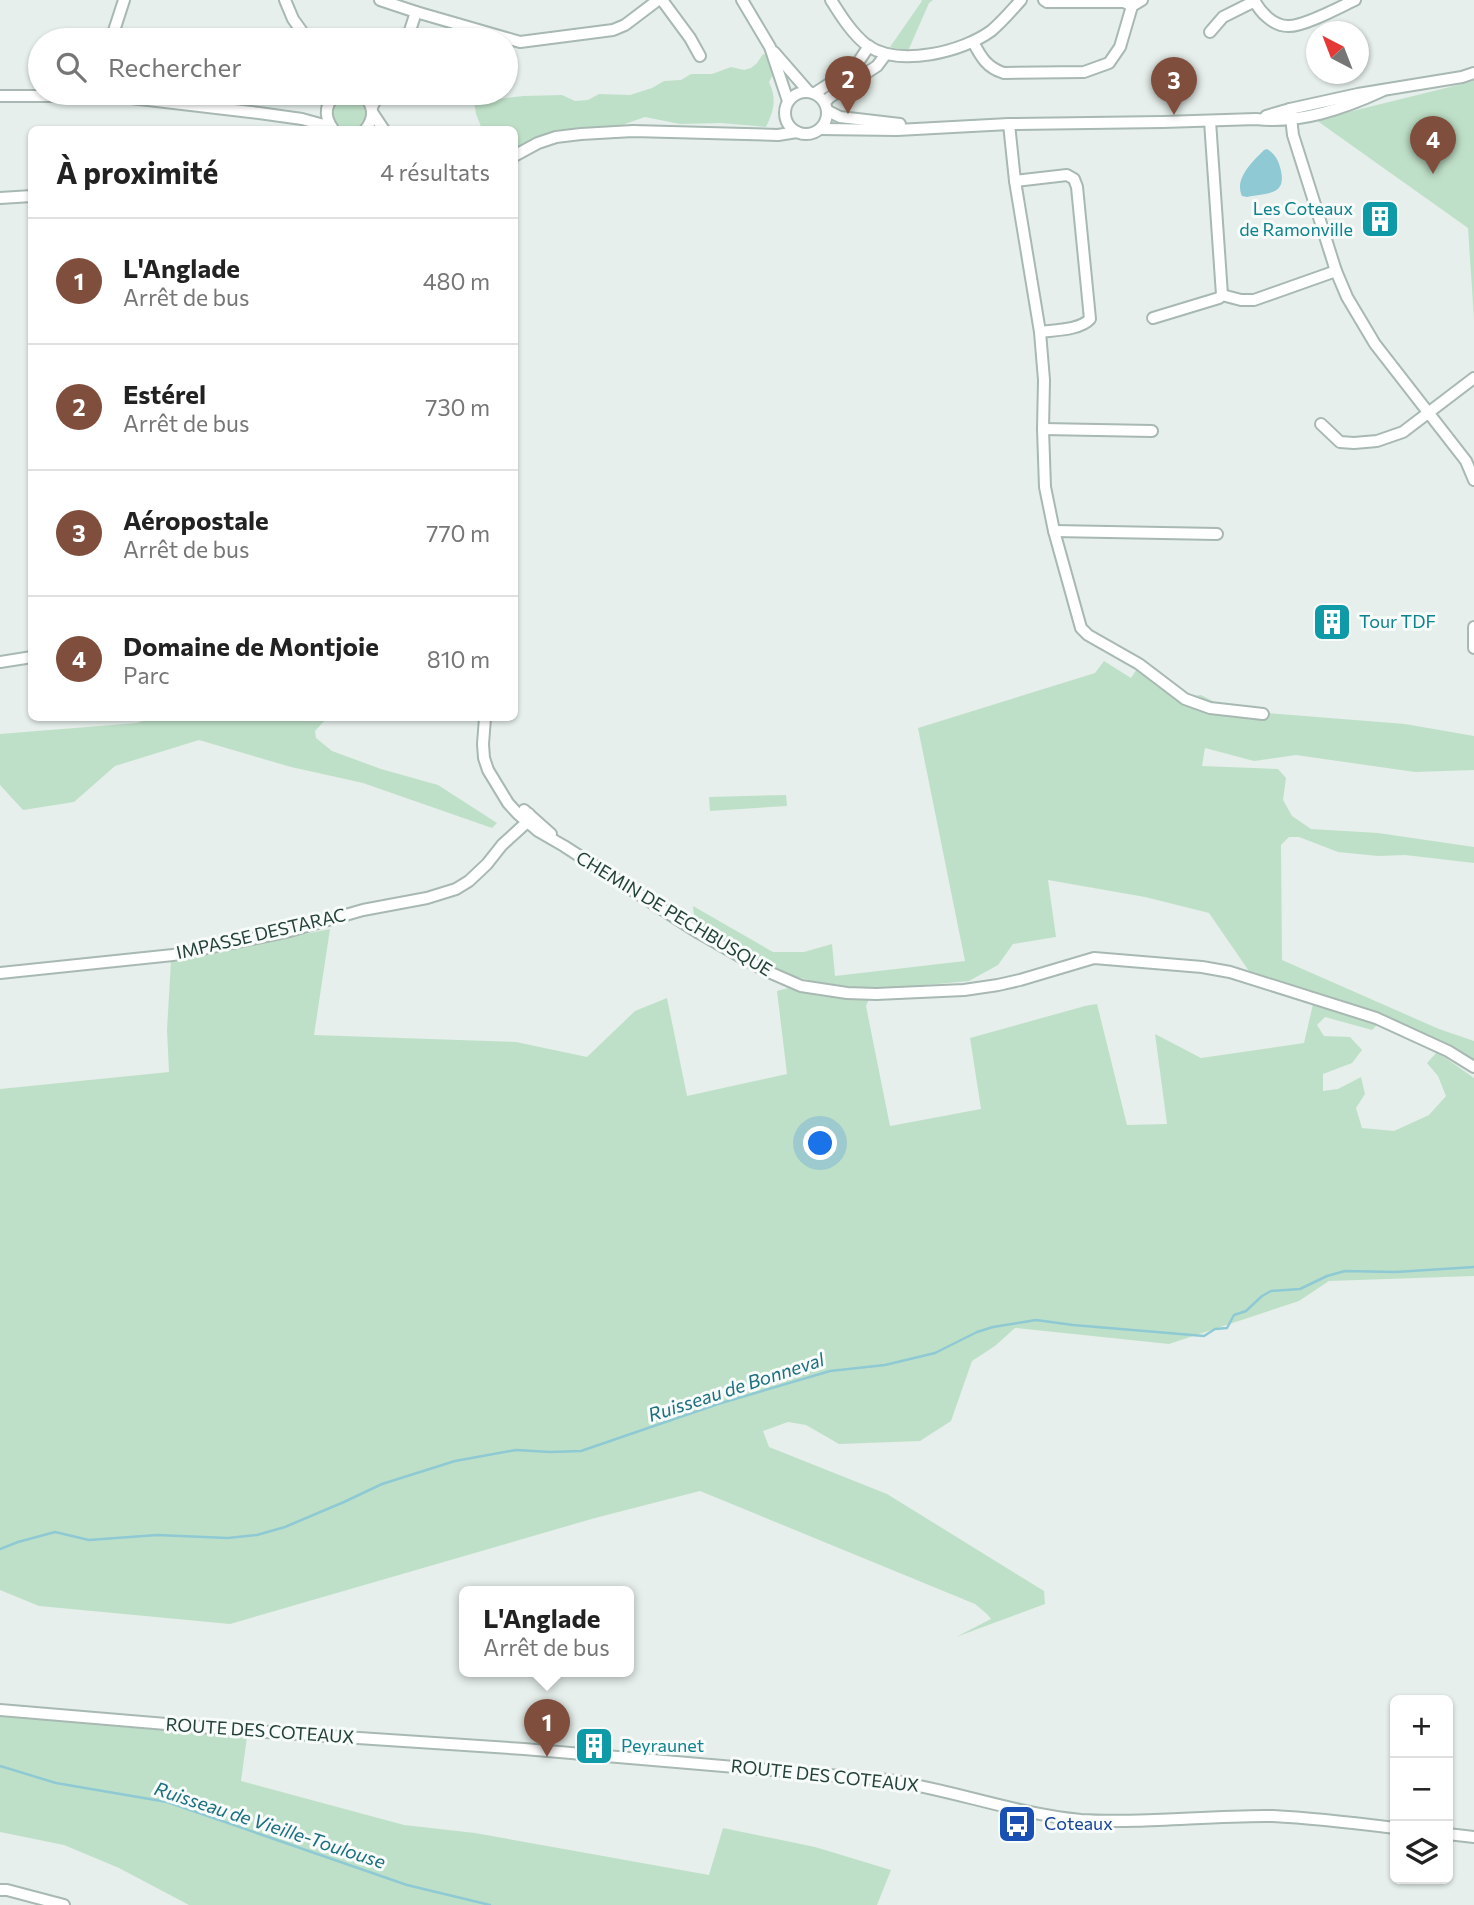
<!DOCTYPE html>
<html lang="fr">
<meta charset="utf-8">
<style>
body{margin:0;font-family:Commissioner,sans-serif;background:#f6f6f6;color:#222}
.controls{position:absolute;right:21px;bottom:21px;display:grid;overflow:hidden;border-radius:10px;box-shadow:0 2px 5px #0004}
.controls button{width:63px;height:63px;display:grid;place-items:center;padding:0;border:0;border-bottom:2px solid #e0e0e0;background:#fff;color:#222;font:35px sans-serif}
.compass{position:absolute;left:1306px;top:21px;width:63px;height:63px;border-radius:50%;background:#fff;box-shadow:0 2px 5px #0004;rotate:318deg}
.you{position:absolute;left:821px;top:1144px;width:24px;height:24px;margin:-18px;border:5px solid #fff;border-radius:50%;background:#1a73e8;box-shadow:0 0 0 10px #1a73e833}
.badge{display:grid;place-items:center;width:46px;height:46px;border-radius:50%;background:#804e3d;color:#fff;font-size:23px;font-weight:700}
.pin{position:absolute;translate:-50% -58px;filter:drop-shadow(0 2px 4px #0008)}
.pin::after{content:'';position:absolute;top:37px;width:24px;height:21px;background:inherit;clip-path:polygon(0 0,100% 0,50% 100%)}
.popup{position:absolute;left:459px;top:1586px;width:175px;height:91px;box-sizing:border-box;display:grid;place-content:center;border-radius:10px;background:#fff;filter:drop-shadow(0 2px 5px #0005);font-size:23px;white-space:nowrap;color:#767676}
.popup b{font-size:26px;color:#222}
.popup::after{content:'';position:absolute;left:50%;top:100%;margin-left:-14px;border:14px solid transparent;border-top-color:#fff}
.list{margin:0;padding:0;list-style:none}
h2{display:flex;justify-content:space-between;align-items:center;height:91px;margin:0;padding:0 28px;font-size:30px}
h2 small{font-size:23px;font-weight:400;color:#767676}
.list li{display:grid;grid-template-columns:46px 1fr auto;gap:21px;align-items:center;box-sizing:border-box;height:126px;padding:0 28px;border-top:2px solid #e0e0e0}
.list b{display:block;font-size:26px;white-space:nowrap}
.list p{margin:0;font-size:23px;white-space:nowrap;color:#767676}
.list em{font-size:23px;font-style:normal;color:#767676}
.icon{flex:none;width:38px;height:38px;fill:none;stroke:currentColor;stroke-width:2;stroke-linecap:round;stroke-linejoin:round}
.map{position:relative;flex:none;width:1474px;height:1905px;overflow:hidden}
.search{position:absolute;background:#fff;box-shadow:0 2px 5px #0004;left:28px;top:28px;width:490px;height:77px;display:flex;align-items:center;gap:18px;box-sizing:border-box;padding:0 24px;border-radius:38px;color:#767676;font-size:26px}
.panel{position:absolute;background:#fff;box-shadow:0 2px 5px #0004;left:28px;top:126px;width:490px;height:595px;border-radius:10px}
.map>svg:first-child{display:block}
.green{fill:#bfe0c8}
.water{fill:#8ec9d4}
.lines{fill:none;stroke-linecap:round;stroke-linejoin:round}
.stream{stroke:#8ec9d4;stroke-width:2.5}
.minor-casing{stroke:#a8b8b2;stroke-width:14}
.minor{stroke:#fff;stroke-width:10}
.labels{text-anchor:middle;stroke-width:6;stroke-linejoin:round;paint-order:stroke}
.culture-label{font-size:18px;fill:#0d838f;stroke:#f7fbf9;text-anchor:start}
.street-label{font-size:18px;fill:#24423a;stroke:#f7fbf9}
.transit-label{font-size:18px;fill:#164399;stroke:#f7fbf9;text-anchor:start}
.water-label{font-size:19px;font-style:italic;fill:#1c6f80;stroke:#f7fbf9}
</style>
<div class="map">
<svg width="1474" height="1905" viewBox="0 0 1474 1905">
<rect width="100%" height="100%" fill="#e6efeb"/>
<g class="green">
<polygon points="921,0 933,0 929,3 908,51 890,47 922,1"/>
<path d="M763,54l6,2 5,17 -5,9c8,17 5,28 -3,45l-45,-4 -41,1 -35,-7 -23,8 -71,9 -36,17 -1,-21 -32,-1 -6,-15 -2,-12 49,-6 39,-1 13,6 13,-1 11,-6 31,1 22,-7 12,-7 17,-1 10,-6h21l19,-7 13,3 7,-2 6,-5z"/>
<polygon points="1474,81 1474,319 1468,228 1316,120"/>
<circle cx="349" cy="113" r="17"/>
<polygon points="1104,661 1131,678 1140,664 1186,697 1201,695 1230,710 1405,724 1474,736 1474,770 1415,772 1296,755 1254,761 1205,748 1202,766 1278,769 1286,778 1283,800 1292,816 1311,829 1378,833 1474,847 1474,863 1405,855 1378,856 1338,852 1299,837 1289,837 1281,845 1282,960 1439,1029 1474,1041 1474,1061 1453,1047 1389,1018 1251,974 1209,913 1145,897 1048,880 1056,937 1013,944 998,965 969,981 872,990 812,981 782,973 731,947 695,925 693,906 773,952 804,952 832,944 835,976 965,961 918,728 1095,673"/>
<polygon points="151,718 327,718 315,731 316,738 332,751 381,769 438,785 497,823 492,828 363,783 291,767 199,740 115,766 74,802 23,810 0,785 0,734 137,723"/>
<polygon points="786,795 787,806 710,811 709,797"/>
<polygon points="330,929 314,1035 516,1042 587,1057 635,1011 667,998 687,1096 787,1074 777,991 792,987 819,996 869,999 866,1006 890,1126 981,1109 970,1038 1085,1006 1097,1004 1127,1125 1167,1124 1155,1034 1201,1058 1304,1043 1313,1004 1377,1025 1372,1030 1325,1017 1317,1025 1324,1036 1350,1037 1362,1050 1352,1063 1323,1074 1323,1091 1338,1089 1361,1077 1365,1094 1356,1108 1362,1128 1394,1131 1429,1115 1446,1096 1438,1076 1427,1063 1437,1052 1474,1078 1474,1276 1329,1281 1299,1301 1169,1344 1015,1328 995,1346 972,1361 951,1421 920,1441 839,1444 806,1425 788,1422 763,1431 769,1447 887,1494 1044,1591 1045,1604 956,1637 991,1619 987,1614 975,1604 700,1491 595,1518 230,1624 39,1606 0,1590 0,1089 169,1072 167,1030 171,961"/>
<polygon points="0,1716 178,1730 247,1737 241,1781 404,1825 475,1833 709,1875 723,1828 815,1847 891,1870 877,1905 189,1905 119,1868 64,1845 0,1832"/>
</g>
<path class="water" d="M1267,149c7,4 11,10 13,18 8,29 -11,25 -33,30l-5,-1c-8,-17 10,-34 22,-46z"/>
<g class="lines">
<g class="stream">
<polyline points="0,1549 18,1542 55,1532 89,1540 157,1535 228,1538 257,1535 285,1527 344,1502 382,1484 455,1461 516,1450 550,1452 581,1451 718,1404 830,1371 885,1365 935,1353 977,1332 993,1327 1036,1320 1073,1325 1204,1336 1215,1329 1227,1328 1234,1315 1246,1311 1262,1296 1271,1291 1300,1289 1327,1276 1345,1271 1396,1272 1474,1267"/>
<polyline points="0,1766 56,1783 167,1802 407,1885 490,1905"/>
</g>
<defs>
<g id="minor">
<polyline points="285,0 293,19 308,40"/>
<polyline points="380,0 416,12"/>
<polyline points="662,0 690,38 700,56"/>
<polyline points="742,0 770,47 788,101"/>
<path d="M831,0c10,16 22,35 37,46 32,21 94,6 123,-15 11,-9 20,-20 30,-31"/>
<polyline points="1044,0 1047,2 1124,2 1132,6 1142,0"/>
<path d="M1254,0c6,12 19,26 34,26 15,1 52,-19 67,-26"/>
<polyline points="1210,32 1223,17 1255,1"/>
<polyline points="111,40 124,0"/>
<polyline points="407,40 416,12 520,42 613,30 625,25 658,0"/>
<path d="M973,42c8,15 14,26 31,31l80,-1 25,-9 11,-16 12,-41"/>
<polyline points="774,52 808,91"/>
<circle cx="806" cy="113" r="21"/>
<path d="M360,93c14,10 16,24 5,37"/>
<polyline points="815,93 855,67 869,46"/>
<polyline points="0,96 105,96 131,98 259,113 302,119 331,127"/>
<polyline points="825,102 830,97 877,66 886,54"/>
<polyline points="372,107 379,93"/>
<polyline points="1290,109 1293,135 1336,271 1347,297 1375,344 1466,461 1474,480"/>
<polyline points="828,111 840,117 900,124"/>
<polyline points="372,112 384,130"/>
<polyline points="1266,116 1290,109 1358,94 1462,77 1474,73"/>
<polyline points="1210,121 1222,295"/>
<polyline points="1009,124 1015,181 1040,332 1044,380 1043,429 1045,487 1054,531 1081,628 1088,635 1139,664 1185,699 1210,708 1263,714"/>
<path d="M333,129c-10,-14 -8,-27 6,-36"/>
<path d="M820,129l77,1 112,-6 154,-2 93,-3c43,5 87,-10 126,-28"/>
<polyline points="514,156 538,143 556,137 581,134 633,131 778,135 797,132"/>
<path d="M1015,181l52,-6 7,4 3,8 13,132c-10,11 -35,11 -50,13"/>
<polyline points="0,198 32,196"/>
<polyline points="1222,295 1241,300 1254,300 1336,271"/>
<polyline points="1153,318 1219,298 1222,295"/>
<polyline points="1321,424 1340,442 1354,443 1377,441 1403,432 1474,378"/>
<polyline points="1043,429 1152,431"/>
<polyline points="1054,531 1217,534"/>
<polyline points="1474,627 1474,648"/>
<polyline points="0,662 32,657"/>
<polyline points="485,718 483,744 484,758 488,770 508,803 518,814 538,831 564,846 699,933 762,969 801,986 847,993 876,994 964,990 998,985 1020,980 1094,958 1202,967 1230,972 1376,1018 1448,1051 1474,1067"/>
<polyline points="524,810 551,834"/>
<polyline points="0,973 173,955 286,932 363,910 427,898 456,889 469,881 487,864 502,845 525,824 529,814"/>
<path d="M0,1710l237,20 287,19 364,31c65,10 128,34 193,40 64,4 128,-5 192,-4 41,2 82,7 122,12"/>
<polyline points="1448,1834 1474,1837"/>
<polyline points="0,1890 7,1890 64,1905"/>
</g>
</defs>
<use href="#minor" class="minor-casing"/>
<use href="#minor" class="minor"/>
</g>
<defs>
<symbol id="building-square" viewBox="-11 -11 22 22"><rect x="-9" y="-9" width="18" height="18" rx="4" fill="#0f9aa8" stroke="#f7fbf9"/><path d="M-4-6H4V6H1V3H-1V6H-4ZM-2.5-4.3h1.7v1.8h-1.7ZM.8-4.3h1.7v1.8H.8ZM-2.5-1h1.7V.8h-1.7ZM.8-1h1.7V.8H.8Z" fill="#fff"/></symbol>
<symbol id="bus-square" viewBox="-11 -11 22 22"><rect x="-9" y="-9" width="18" height="18" rx="4" fill="#1a4fb4" stroke="#f7fbf9"/><path d="M-5-6H5V4H4V6H2V4H-2V6H-4V4H-5ZM-3.5-4V0h7V-4ZM-3.5 1.2v1.5H-2V1.2ZM2 1.2v1.5H3.5V1.2Z" fill="#fff"/></symbol>
</defs>
<g fill-rule="evenodd">
<use href="#building-square" x="1358" y="197" width="44" height="44"/>
<use href="#building-square" x="1310" y="600" width="44" height="44"/>
<use href="#building-square" x="572" y="1724" width="44" height="44"/>
<use href="#bus-square" x="995" y="1802" width="44" height="44"/>
</g>
<g class="labels">
<g class="culture-label">
<text x="1353" y="215" text-anchor="end">Les Coteaux<tspan x="1353" dy="21">de Ramonville</tspan></text>
<text x="1359" y="628">Tour TDF</text>
<text x="621" y="1752">Peyraunet</text>
</g>
<g class="street-label">
<text transform="translate(674 914) rotate(31)" y="6">CHEMIN DE PECHBUSQUE</text>
<text transform="translate(261 934) rotate(-13)" y="6">IMPASSE DESTARAC</text>
<text transform="translate(260 1731) rotate(4)" y="6">ROUTE DES COTEAUX</text>
<text transform="translate(825 1776) rotate(6)" y="6">ROUTE DES COTEAUX</text>
</g>
<g class="transit-label">
<text x="1044" y="1830">Coteaux</text>
</g>
<g class="water-label">
<text transform="translate(736 1387) rotate(-18)" y="7">Ruisseau de Bonneval</text>
<text transform="translate(270 1825) rotate(18)" y="7">Ruisseau de Vieille-Toulouse</text>
</g>
</g>
</svg>
<div class="controls">
<button>+</button>
<button>−</button>
<button><svg class="icon" aria-label="layers" viewBox="0 0 24 24"><path d="M12 4l9 5-9 5-9-5zM3 14l9 5 9-5"/></svg></button>
</div>
<svg class="compass" viewBox="-18 -18 36 36"><path d="M0-13l5 13h-10z" fill="#e53935"/><path d="M0 13l5-13h-10z" fill="#767676"/></svg>
<div class="you"></div>
<div class="pin badge" style="left:547px;top:1757px">1</div>
<div class="popup"><b>L'Anglade</b>Arrêt de bus</div>
<div class="pin badge" style="left:848px;top:114px">2</div>
<div class="pin badge" style="left:1174px;top:115px">3</div>
<div class="pin badge" style="left:1433px;top:174px">4</div>
<div class="search"><svg class="icon" aria-label="search" viewBox="0 0 24 24"><circle cx="10" cy="10" r="6"/><path d="M15 15l6 6"/></svg>Rechercher</div>
<section class="panel">
<h2>À proximité<small>4 résultats</small></h2>
<ul class="list">
<li><span class="badge">1</span><div><b>L'Anglade</b><p>Arrêt de bus</p></div><em>480 m</em></li>
<li><span class="badge">2</span><div><b>Estérel</b><p>Arrêt de bus</p></div><em>730 m</em></li>
<li><span class="badge">3</span><div><b>Aéropostale</b><p>Arrêt de bus</p></div><em>770 m</em></li>
<li><span class="badge">4</span><div><b>Domaine de Montjoie</b><p>Parc</p></div><em>810 m</em></li>
</ul>
</section>
</div>
